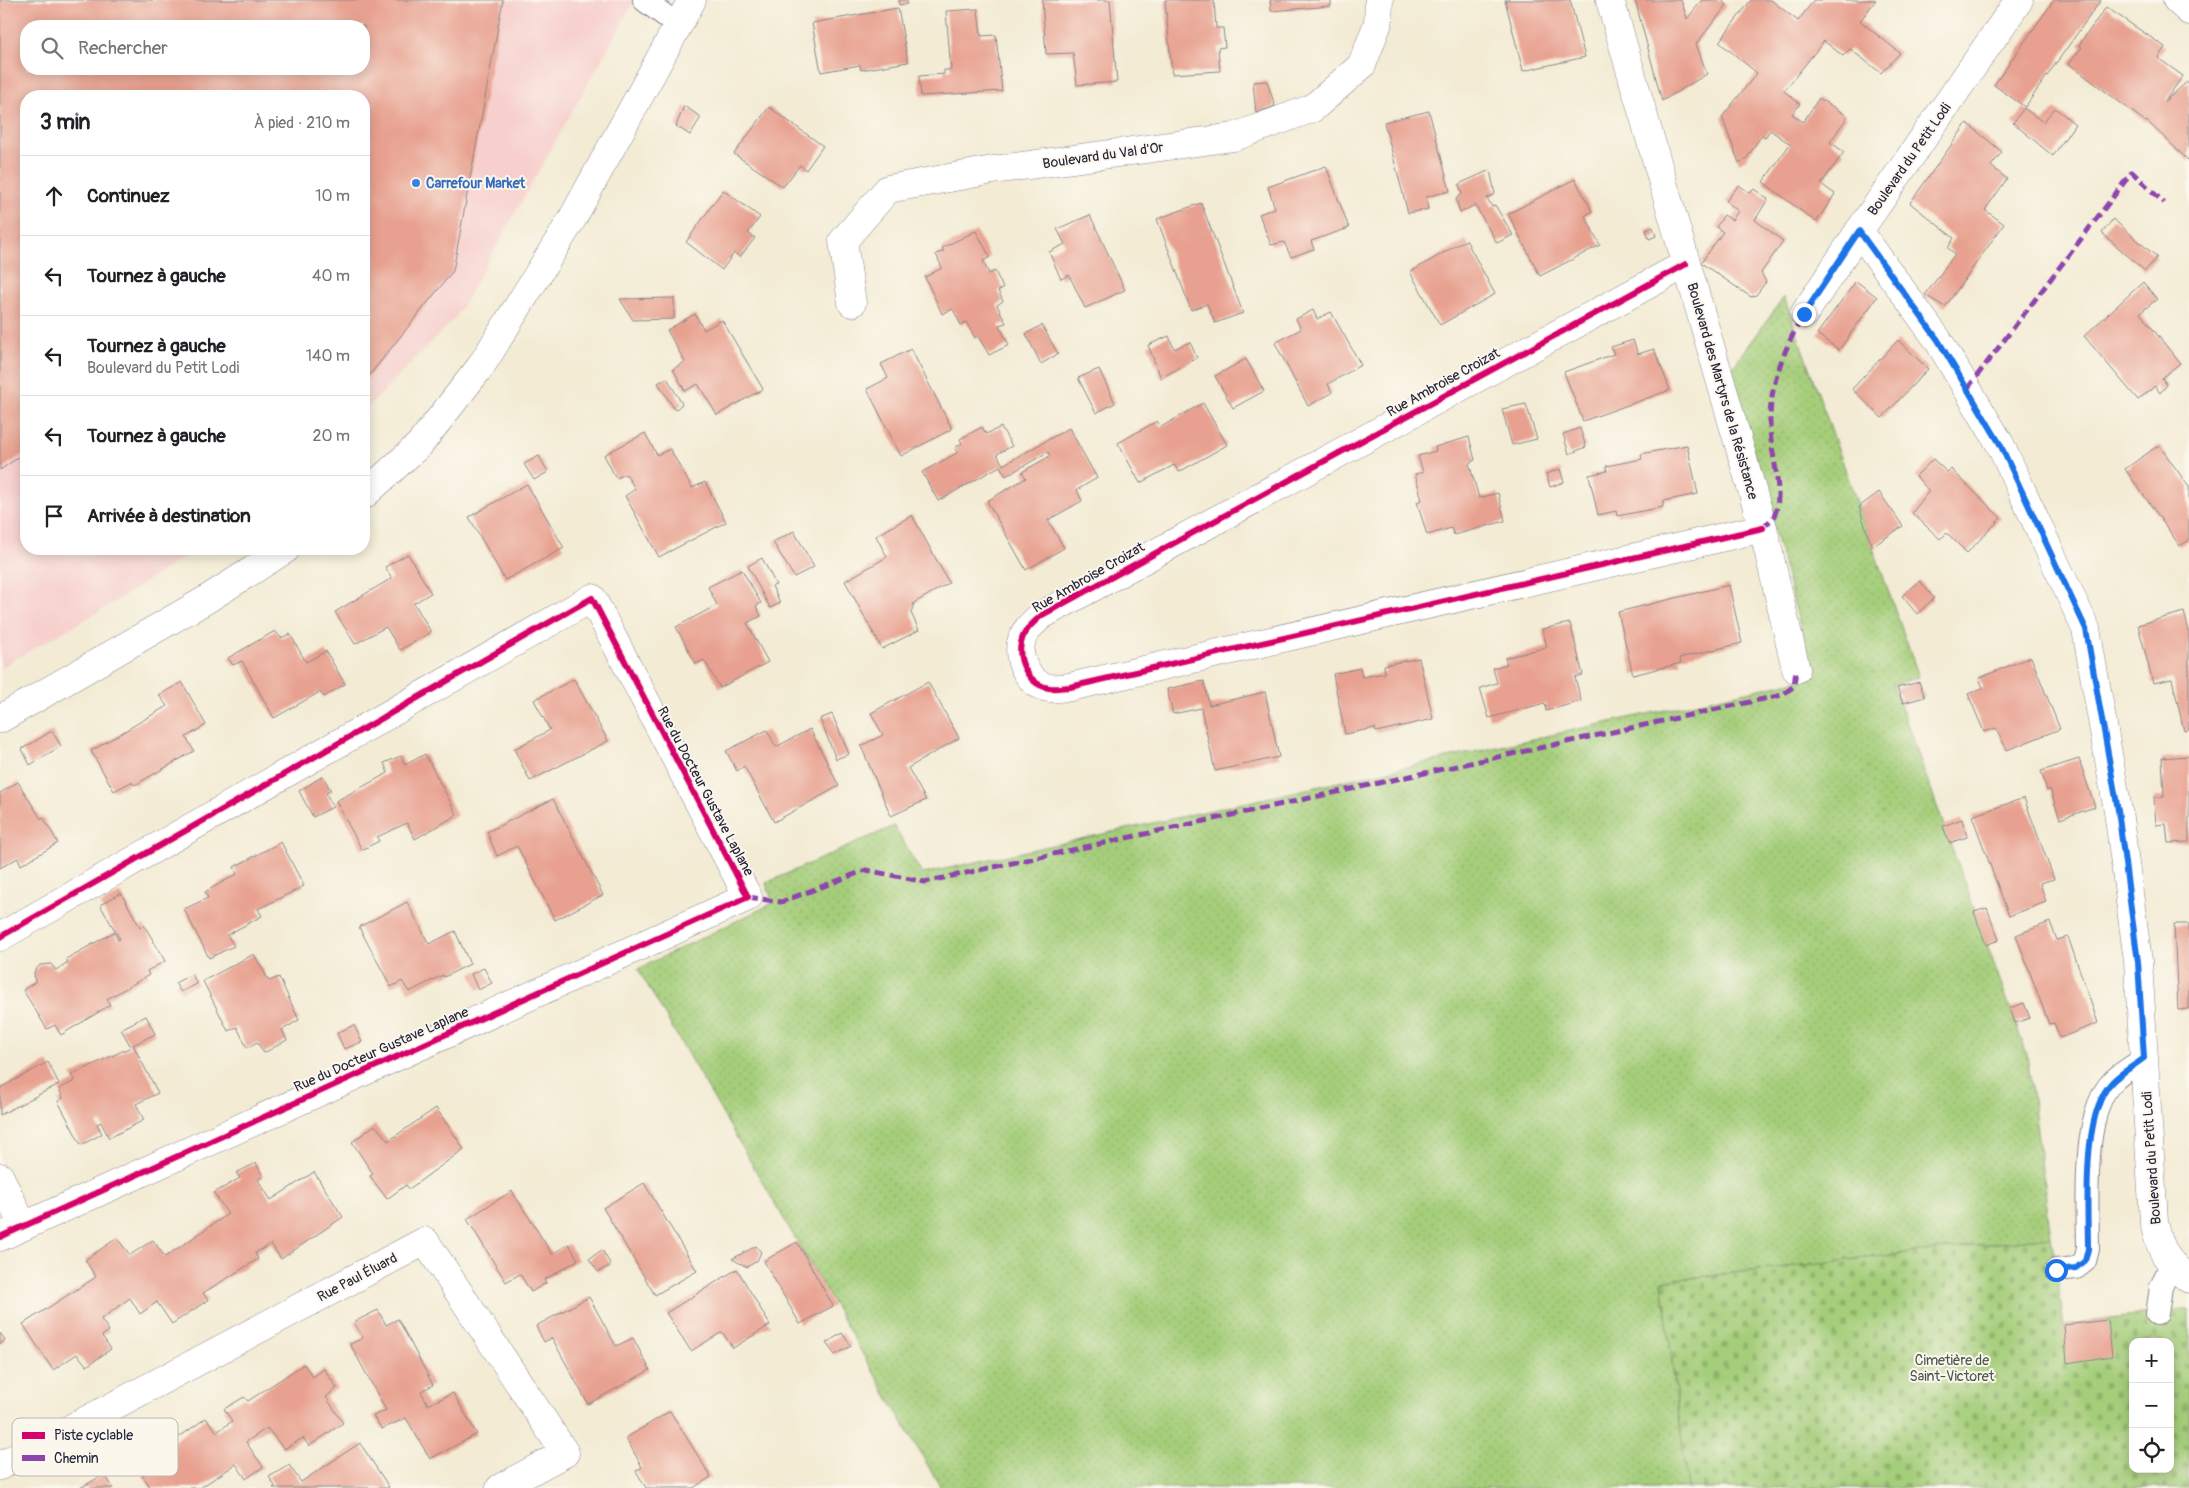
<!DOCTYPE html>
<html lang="fr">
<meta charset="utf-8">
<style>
body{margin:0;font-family:Pangolin,sans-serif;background:#f2f2f2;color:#202124}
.controls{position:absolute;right:15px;bottom:15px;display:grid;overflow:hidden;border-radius:10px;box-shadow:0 2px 12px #0003}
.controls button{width:45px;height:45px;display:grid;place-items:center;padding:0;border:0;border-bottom:1px solid #e0e0e0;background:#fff;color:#202124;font:25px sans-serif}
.stop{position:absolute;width:15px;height:15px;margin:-11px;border:4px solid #1a73e8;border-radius:50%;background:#fff}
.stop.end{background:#1a73e8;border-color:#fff;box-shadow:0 1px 5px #0008}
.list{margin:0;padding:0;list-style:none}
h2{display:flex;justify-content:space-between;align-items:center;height:65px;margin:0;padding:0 20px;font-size:21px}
h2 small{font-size:16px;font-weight:400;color:#757577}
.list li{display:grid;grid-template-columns:32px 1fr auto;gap:15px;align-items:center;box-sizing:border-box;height:80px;padding:0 20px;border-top:1px solid #e0e0e0}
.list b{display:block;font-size:19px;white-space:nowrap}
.list p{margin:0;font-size:16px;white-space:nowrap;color:#757577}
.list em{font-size:16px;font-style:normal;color:#757577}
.icon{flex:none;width:28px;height:28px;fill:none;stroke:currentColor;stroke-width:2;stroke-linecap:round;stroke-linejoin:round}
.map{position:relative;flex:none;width:2189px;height:1488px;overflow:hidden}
.search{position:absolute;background:#fff;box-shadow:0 2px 12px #0003;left:20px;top:20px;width:350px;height:55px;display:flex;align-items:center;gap:12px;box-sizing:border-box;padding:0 18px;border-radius:20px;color:#757577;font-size:19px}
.panel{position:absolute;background:#fff;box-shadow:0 2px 12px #0003;left:20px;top:90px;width:350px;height:465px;border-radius:20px}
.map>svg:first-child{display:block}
.built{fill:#f7d0ce;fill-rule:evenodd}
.grass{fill:url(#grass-dots);stroke:#64785a}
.cemetery{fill:url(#cemetery-stones);stroke:#64785a;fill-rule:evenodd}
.building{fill:#e8a190;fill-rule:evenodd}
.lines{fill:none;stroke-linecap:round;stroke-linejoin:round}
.lane-casing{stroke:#8a8688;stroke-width:24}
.street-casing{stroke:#8a8688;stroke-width:29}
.secondary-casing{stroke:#8a8688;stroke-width:29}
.lane{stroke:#fff;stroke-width:22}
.street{stroke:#fff;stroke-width:28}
.secondary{stroke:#fff;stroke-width:28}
.quiet{stroke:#8e44ad;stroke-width:5;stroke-dasharray:10 5;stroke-linecap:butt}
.cycleway-casing{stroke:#fbf7ec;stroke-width:9}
.cycleway{stroke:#d6006c;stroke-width:6}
.route{stroke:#1a73e8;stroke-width:6}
.shop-dot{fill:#3f7fe0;stroke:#fbf7ec;stroke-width:2}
.labels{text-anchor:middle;stroke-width:4;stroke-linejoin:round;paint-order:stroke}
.street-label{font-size:14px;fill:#22223b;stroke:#fbf7ec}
.shop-label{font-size:14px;font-weight:bold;fill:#366cbe;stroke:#fbf7ec;text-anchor:start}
.park-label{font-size:14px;fill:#49564e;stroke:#fbf7ec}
.key{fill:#fbf7ec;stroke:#bab7b7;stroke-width:1}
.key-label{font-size:14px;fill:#22223b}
</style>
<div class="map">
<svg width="2189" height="1488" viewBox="0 0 2189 1488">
<defs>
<pattern id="grass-dots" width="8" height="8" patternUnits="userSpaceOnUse" patternTransform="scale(1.25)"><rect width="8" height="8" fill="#a5ce7a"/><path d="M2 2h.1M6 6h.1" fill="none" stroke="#8eb16a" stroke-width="1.8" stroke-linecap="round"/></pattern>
<pattern id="cemetery-stones" width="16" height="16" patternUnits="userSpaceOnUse" patternTransform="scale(1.25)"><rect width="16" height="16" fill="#a5ce7a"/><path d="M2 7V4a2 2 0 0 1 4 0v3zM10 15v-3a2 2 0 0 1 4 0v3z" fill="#8eb16a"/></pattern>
</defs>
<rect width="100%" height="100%" fill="#fbf7ec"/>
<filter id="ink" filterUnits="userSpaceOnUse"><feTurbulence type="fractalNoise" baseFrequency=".02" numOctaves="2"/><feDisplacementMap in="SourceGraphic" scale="10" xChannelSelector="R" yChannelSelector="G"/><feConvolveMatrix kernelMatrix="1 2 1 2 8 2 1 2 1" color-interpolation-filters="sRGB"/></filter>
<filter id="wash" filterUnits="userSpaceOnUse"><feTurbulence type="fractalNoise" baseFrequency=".0096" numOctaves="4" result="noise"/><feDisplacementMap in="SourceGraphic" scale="20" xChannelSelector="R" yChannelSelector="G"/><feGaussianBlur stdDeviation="1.12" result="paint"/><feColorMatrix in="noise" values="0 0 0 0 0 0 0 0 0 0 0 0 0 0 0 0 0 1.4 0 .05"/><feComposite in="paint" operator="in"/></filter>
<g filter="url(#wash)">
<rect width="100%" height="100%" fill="#f3ebd4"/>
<path class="built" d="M0,0h635l-178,316 -93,95v-315h-338v453h170l-86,56 -110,63zM26,26h338v43h-338z"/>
<polygon class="grass" points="1784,297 1919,677 1893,685 2027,1055 2051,1237 1662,1281 1688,1488 941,1488 638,969 773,903 766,883 894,826 922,874 1814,677 1731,370"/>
<path class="cemetery" d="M2051,1237l13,88 125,-16v179h-501l-26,-207zM2133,1342h37v127h-37z"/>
<g id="blocks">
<g class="building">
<path d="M0,0h503l-50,271 -89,111v-286h-338v356l-26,18zM26,26h338v43h-338z"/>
<polygon points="899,0 907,0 907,4 899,5"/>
<polygon points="1042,0 1110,0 1117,82 1077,85 1073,53 1046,54"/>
<polygon points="1165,0 1214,0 1216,28 1223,28 1225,47 1218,48 1220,71 1172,74"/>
<polygon points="1270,0 1331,0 1331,6 1271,11"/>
<polygon points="1505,0 1570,0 1585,57 1523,71"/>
<polygon points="1635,0 1681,0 1687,19 1702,0 1721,0 1727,5 1696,44 1707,74 1662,101"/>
<polygon points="1751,0 1771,0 1798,21 1814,0 1876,0 1860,21 1900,53 1881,73 1850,49 1843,56 1824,41 1784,91 1800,104 1792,114 1803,122 1819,98 1846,115 1846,119 1830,142 1844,152 1821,184 1835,194 1816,222 1763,182 1790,144 1770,130 1765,138 1762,135 1746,159 1739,163 1722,117 1757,73 1719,42"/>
<polygon points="2054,0 2101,0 2025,107 1994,85"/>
<polygon points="2106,7 2165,47 2158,58 2183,76 2164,102 2187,82 2189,83 2189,161 2147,121 2146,122 2069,64 2082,47 2079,45"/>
<polygon points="898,8 908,62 861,70 860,65 821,72 812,23"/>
<polygon points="978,9 981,36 996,35 1002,91 921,96 919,76 944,74 944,70 951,70 946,11"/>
<polygon points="1267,81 1275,106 1256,113 1253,82"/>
<polygon points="684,106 701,117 690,135 676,126"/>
<polygon points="769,107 823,146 806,170 800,165 783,187 734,154"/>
<polygon points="2024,108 2043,122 2055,108 2075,124 2053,156 2013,123"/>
<polygon points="1429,111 1450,191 1426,197 1428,209 1408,213 1384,122"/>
<polygon points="1967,123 2002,152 1991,166 2007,179 1985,210 2004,224 1945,307 1925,295 1955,254 1948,248 1954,238 1910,203"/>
<polygon points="1326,166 1349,228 1311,241 1314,249 1291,257 1284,242 1271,245 1259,214 1275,208 1268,187"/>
<polygon points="1490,170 1495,194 1487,198 1492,207 1495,205 1513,235 1497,243 1475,205 1460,213 1456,199 1462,194 1459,184"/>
<polygon points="1575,179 1592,211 1585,216 1600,245 1540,276 1508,214"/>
<polygon points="1739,185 1750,193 1754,189 1768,199 1755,220 1783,241 1761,273 1766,282 1756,295 1751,297 1701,263 1723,232 1716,227 1724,215 1732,220 1738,211 1726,201"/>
<polygon points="723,190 760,217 748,233 755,238 740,257 734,253 722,270 686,242"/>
<polygon points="1201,203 1243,313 1215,323 1207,304 1191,310 1157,219"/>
<polygon points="1090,215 1125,290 1085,308 1069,275 1061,279 1049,252 1065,244 1057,229"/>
<polygon points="2113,219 2157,257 2145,271 2102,233"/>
<polygon points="1653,227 1656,236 1649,239 1646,230"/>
<polygon points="976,231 990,257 983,261 989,274 995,271 1003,288 998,291 1003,301 997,305 1006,323 999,325 1009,345 989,355 978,336 975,338 966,322 961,325 953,309 942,314 925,277 942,268 936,254 944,251 942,248"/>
<polygon points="1466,240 1495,294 1440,325 1410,272"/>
<polygon points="1856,281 1877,297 1839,350 1817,334"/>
<polygon points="2143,282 2157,299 2140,313 2180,363 2162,378 2167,385 2160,393 2155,386 2138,400 2084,336"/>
<polygon points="674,298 674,319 633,320 620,299"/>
<polygon points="1313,310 1317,319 1331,312 1361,365 1328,384 1332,393 1308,406 1275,343 1301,329 1296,319"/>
<polygon points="695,314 704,330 722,320 763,389 717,415 698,384 685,391 673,369 685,362 667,330"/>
<polygon points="1042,325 1058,354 1041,364 1026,334"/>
<polygon points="1169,336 1174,349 1190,342 1197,358 1161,378 1148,345"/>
<polygon points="1633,340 1638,354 1654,349 1670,390 1583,421 1564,372 1614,354 1611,347"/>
<polygon points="1898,340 1928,369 1882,418 1852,389"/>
<polygon points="911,349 952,429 901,456 867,389 888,378 881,364"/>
<polygon points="1246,359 1264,391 1233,408 1215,376"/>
<polygon points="1099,369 1115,403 1096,413 1078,378"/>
<polygon points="667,378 682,404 675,410 658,383"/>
<polygon points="1203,403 1227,445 1179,472 1174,465 1140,483 1118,443 1157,421 1161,427"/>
<polygon points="1526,404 1537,439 1512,445 1502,409"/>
<polygon points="982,427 986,434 1001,427 1012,446 997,454 1003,465 1069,428 1097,478 1077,490 1082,501 1048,520 1064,548 1026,570 987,501 1026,478 1022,472 1050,456 1048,452 1006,476 1000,466 938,501 922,472 957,453 955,448 962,443 960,439"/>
<polygon points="1580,428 1586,447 1569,454 1563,434"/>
<polygon points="645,433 657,455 670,449 692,488 705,482 726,522 659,557 625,496 635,489 626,474 616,478 604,455"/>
<polygon points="1469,437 1475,460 1469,463 1479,498 1498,493 1505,521 1454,535 1451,528 1427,535 1417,502 1422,500 1415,474 1423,472 1418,456 1436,451 1435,447"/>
<polygon points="1687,445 1698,494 1663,501 1663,507 1617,516 1616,511 1598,515 1589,475 1607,471 1606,466 1642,459 1641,454"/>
<polygon points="2159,445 2189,487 2189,540 2180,546 2125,469"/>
<polygon points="539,456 548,472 534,480 524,464"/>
<polygon points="1933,459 1947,472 1951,469 2001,518 1967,553 1947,533 1940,539 1912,513 1929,491 1916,476"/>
<polygon points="1560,469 1564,482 1550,487 1546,474"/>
<polygon points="527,484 564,548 505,580 469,517"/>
<polygon points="1879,492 1903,526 1872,547 1859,507"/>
<polygon points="912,515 949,583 914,603 911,613 919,630 882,649 845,581 887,557 876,536"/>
<polygon points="794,531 814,567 794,577 773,542"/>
<polygon points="408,554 431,593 414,603 431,632 400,650 386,627 355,644 335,612 392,578 385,567"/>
<polygon points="762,558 776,585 772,586 780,603 770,608 748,566"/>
<polygon points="742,570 761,603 756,606 761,616 747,623 768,662 720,688 704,660 696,664 676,627 717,605 708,587"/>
<polygon points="1920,581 1934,598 1917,614 1902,596"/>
<polygon points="1729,585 1742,643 1679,658 1681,663 1633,675 1618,612"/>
<polygon points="2184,612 2189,631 2189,730 2184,731 2172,679 2153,683 2138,625"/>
<polygon points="1570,623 1583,675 1575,677 1581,701 1546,711 1545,703 1489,718 1480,688 1497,683 1493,668 1507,664 1505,658 1547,647 1542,629"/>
<polygon points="275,631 281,638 290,634 306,662 326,651 345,684 324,697 320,692 274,718 242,661 233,665 228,658"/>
<polygon points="2031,657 2060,729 2007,750 1996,728 1984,732 1968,694 1983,688 1979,678"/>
<polygon points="1419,658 1433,719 1376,732 1375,728 1345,734 1333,674 1360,668 1362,677 1385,673 1384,665"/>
<polygon points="574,679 608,741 530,781 514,749 550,730 534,700"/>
<polygon points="1204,681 1209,705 1265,692 1279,757 1215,771 1201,708 1173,714 1167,689"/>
<polygon points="182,682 206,725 186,737 194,751 135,785 131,782 114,791 91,751 167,706 159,695"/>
<polygon points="928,682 959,738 908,768 926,800 891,816 861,746 883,735 871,713"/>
<polygon points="1919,682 1925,697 1903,703 1897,688"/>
<polygon points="832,714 849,754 836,759 820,719"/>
<polygon points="810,729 839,786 774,822 744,766 737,771 726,751 767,730 776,747"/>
<polygon points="52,731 61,746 30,765 22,749"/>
<polygon points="425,754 457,815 415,839 407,823 377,837 379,841 362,850 336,801 388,773 384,763 401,756 405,765"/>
<polygon points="2189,756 2189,842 2168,843 2166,824 2156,825 2154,797 2164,797 2162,758"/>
<polygon points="2079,759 2095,807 2060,819 2050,789 2047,791 2041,771"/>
<polygon points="323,776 331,791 326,793 333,807 313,817 299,791"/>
<polygon points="18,782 41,819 43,817 58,843 21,865 18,858 0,868 0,793"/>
<polygon points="2024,798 2054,879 2040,883 2046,902 2009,916 1972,816"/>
<polygon points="553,799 603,895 555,920 517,846 497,856 487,832"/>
<polygon points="1962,819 1967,837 1949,843 1943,826"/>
<polygon points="281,842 304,886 258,909 262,916 227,935 234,946 209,958 184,909 208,898 205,892 237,874 234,867"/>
<polygon points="121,893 140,927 144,925 165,961 147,971 149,975 107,999 110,1005 61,1035 55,1025 47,1029 23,990 35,982 34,972 40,965 51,964 56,970 68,962 66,959 114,932 118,940 120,939 100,905"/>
<polygon points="407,902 429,944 455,931 470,964 444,977 443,975 409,992 402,981 391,987 359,927"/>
<polygon points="1987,908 1999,940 1986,945 1974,912"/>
<polygon points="2050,922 2057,940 2068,937 2098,1023 2060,1038 2054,1023 2049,1024 2016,935"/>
<polygon points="2174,924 2189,924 2189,1009 2178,1010"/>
<polygon points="254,954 269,981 279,977 299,1020 282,1030 287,1040 264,1053 257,1042 247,1048 237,1027 228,1031 203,981"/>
<polygon points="484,968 492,983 478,990 471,974"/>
<polygon points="192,974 197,984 181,992 175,983"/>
<polygon points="2024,1003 2030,1018 2015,1023 2010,1008"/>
<polygon points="146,1016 155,1034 133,1045 158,1093 136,1104 144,1120 109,1138 101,1122 97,1124 102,1134 81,1145 58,1101 63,1098 59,1089 75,1081 71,1075 131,1047 121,1029"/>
<polygon points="354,1025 362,1042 344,1049 337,1033"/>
<polygon points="48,1062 59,1084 0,1115 0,1088"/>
<polygon points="436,1108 464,1149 409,1189 406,1185 387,1199 370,1176 373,1174 352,1142 375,1125 388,1141"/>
<polygon points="256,1163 263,1176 258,1180 271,1200 314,1172 343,1217 281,1259 271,1244 255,1253 258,1259 203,1293 208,1300 172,1324 157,1302 140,1314 130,1298 101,1319 109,1331 102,1336 111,1349 87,1366 77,1354 53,1370 23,1324 96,1277 85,1260 117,1238 130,1255 153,1240 165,1257 228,1214 214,1193 240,1178 236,1173"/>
<polygon points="644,1183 697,1271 655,1295 603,1208"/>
<polygon points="512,1191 552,1254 569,1244 578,1260 544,1280 546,1283 531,1292 520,1274 506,1282 467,1219"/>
<polygon points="797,1242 833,1306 800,1324 764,1261"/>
<polygon points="756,1246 761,1252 757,1261 747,1267 732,1259"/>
<polygon points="602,1250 611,1265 598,1272 589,1259"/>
<polygon points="737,1269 770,1325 733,1348 722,1332 691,1351 666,1313"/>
<polygon points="589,1297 616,1346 633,1338 650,1370 588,1404 552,1338 544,1342 536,1326"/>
<polygon points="378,1310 386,1325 398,1319 433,1385 421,1391 428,1405 453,1393 477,1434 430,1459 406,1418 382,1429 373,1416 386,1410 350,1344 363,1338 354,1322"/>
<polygon points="2108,1320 2112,1356 2067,1363 2064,1325"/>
<polygon points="0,1333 5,1340 0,1344"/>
<polygon points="842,1333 851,1346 835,1355 826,1343"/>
<polygon points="304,1364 313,1377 324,1369 337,1388 326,1397 343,1423 309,1446 303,1438 284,1449 267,1428 246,1442 263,1467 246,1479 236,1464 200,1488 151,1488 142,1475 157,1467 151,1457 206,1418 217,1432 232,1421 224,1409 244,1397 248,1401"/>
<polygon points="670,1411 711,1477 693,1488 646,1488 636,1471 642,1467 626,1438"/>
<polygon points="360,1443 389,1487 388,1488 273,1488 275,1486 269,1477 289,1465 301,1482"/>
<polygon points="105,1474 113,1488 80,1488"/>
</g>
</g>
</g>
<g filter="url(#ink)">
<use href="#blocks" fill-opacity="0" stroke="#8a8688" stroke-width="1"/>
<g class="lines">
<defs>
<g id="lane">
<polyline points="644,0 679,26"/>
<path d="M2056,1270l20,-2 9,-7 3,-12c0,-43 -7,-137 25,-168 9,-9 21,-15 31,-23"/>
<polyline points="2157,1314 2161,1287 2171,1264"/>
</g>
<g id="street">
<polyline points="1610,0 1763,528 1796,669"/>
<path d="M2019,0l-160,231 79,109 62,104 86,185 32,182 20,150 16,261c6,28 12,40 35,57"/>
<path d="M1686,264l-644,351c-9,8 -19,16 -21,28 -4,19 9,43 29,45 6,1 14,-1 20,-1l693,-159"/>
<polyline points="852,303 843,241 888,189 993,170 1234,137 1313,108 1362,65 1378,23 1379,0"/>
<polyline points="1804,314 1859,231"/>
<polyline points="364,495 420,444 481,366 571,221 692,0"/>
<polyline points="0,719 204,601 286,549"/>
<polyline points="0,937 592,598 748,897 0,1237"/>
<polyline points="0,1177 23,1226"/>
<polyline points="0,1466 425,1241 565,1453 500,1488"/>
</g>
<polyline id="secondary" points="2177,0 2189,11"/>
</defs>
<use href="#lane" class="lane-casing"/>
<use href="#street" class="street-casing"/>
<use href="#secondary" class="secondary-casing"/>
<use href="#lane" class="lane"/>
<use href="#street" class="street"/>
<use href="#secondary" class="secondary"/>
<g class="quiet">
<polyline points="1967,389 2132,172 2164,203"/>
<path d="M1763,528c3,-4 10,-9 12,-14 9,-25 -5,-62 -5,-88 -1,-41 14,-77 34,-112"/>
<polyline points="748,897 781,902 866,870 925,882 1782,695 1794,686 1796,669"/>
</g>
<defs>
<g id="cycleway">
<path d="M1686,264l-644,351c-9,8 -19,16 -21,28 -4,19 9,43 29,45 6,1 14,-1 20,-1l693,-159"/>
<polyline points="0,937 592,598 748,897 0,1237"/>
</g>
</defs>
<use href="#cycleway" class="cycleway-casing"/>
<use href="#cycleway" class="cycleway"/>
</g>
</g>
<g class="lines" filter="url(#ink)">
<path class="route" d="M1804,314l55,-83 79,109 62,104 86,185 32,181 20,152 6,96c-10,8 -22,14 -31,23 -32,31 -25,125 -25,168l-3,12 -9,7 -20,2"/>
</g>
<circle class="shop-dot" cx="416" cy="183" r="5"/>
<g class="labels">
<g class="street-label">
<text transform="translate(1103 155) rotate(-8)" y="5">Boulevard du Val d'Or</text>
<text transform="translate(1909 159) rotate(-55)" y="5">Boulevard du Petit Lodi</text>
<text transform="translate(1443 382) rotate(-29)" y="5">Rue Ambroise Croizat</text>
<text transform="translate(1723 391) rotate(74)" y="5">Boulevard des Martyrs de la Résistance</text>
<text transform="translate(1088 577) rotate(-30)" y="5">Rue Ambroise Croizat</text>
<text transform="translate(706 791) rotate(62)" y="5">Rue du Docteur Gustave Laplane</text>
<text transform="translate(381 1049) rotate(-24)" y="5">Rue du Docteur Gustave Laplane</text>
<text transform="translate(2151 1158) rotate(-94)" y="5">Boulevard du Petit Lodi</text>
<text transform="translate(357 1277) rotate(-28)" y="5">Rue Paul Éluard</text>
</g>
<g class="shop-label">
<text x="426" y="188">Carrefour Market</text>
</g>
<g class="park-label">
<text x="1952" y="1365">Cimetière de<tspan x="1952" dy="16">Saint-Victoret</tspan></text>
</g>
</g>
<rect x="12" y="1418" width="166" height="58" rx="8" class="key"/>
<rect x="22" y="1432" width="23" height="7" fill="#d6006c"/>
<rect x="22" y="1455" width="23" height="6" fill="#8e44ad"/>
<g class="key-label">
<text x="54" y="1440">Piste cyclable</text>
<text x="54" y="1463">Chemin</text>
</g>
</svg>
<div class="controls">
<button>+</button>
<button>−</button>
<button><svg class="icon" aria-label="locate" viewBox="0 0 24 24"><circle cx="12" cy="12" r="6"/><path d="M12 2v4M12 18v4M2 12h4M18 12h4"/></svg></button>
</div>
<div class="stop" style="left:2056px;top:1270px"></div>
<div class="stop end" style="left:1804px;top:314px"></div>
<div class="search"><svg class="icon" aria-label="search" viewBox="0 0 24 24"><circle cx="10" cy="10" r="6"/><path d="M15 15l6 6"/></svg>Rechercher</div>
<section class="panel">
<h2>3 min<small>À pied · 210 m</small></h2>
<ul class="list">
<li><svg class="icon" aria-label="ahead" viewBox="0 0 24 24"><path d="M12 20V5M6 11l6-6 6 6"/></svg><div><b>Continuez</b></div><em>10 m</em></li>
<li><svg class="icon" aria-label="left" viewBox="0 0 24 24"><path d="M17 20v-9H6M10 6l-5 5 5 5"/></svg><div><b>Tournez à gauche</b></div><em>40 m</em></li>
<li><svg class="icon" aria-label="left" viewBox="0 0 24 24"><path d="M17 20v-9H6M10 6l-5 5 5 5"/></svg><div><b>Tournez à gauche</b><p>Boulevard du Petit Lodi</p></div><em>140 m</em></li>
<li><svg class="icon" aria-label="left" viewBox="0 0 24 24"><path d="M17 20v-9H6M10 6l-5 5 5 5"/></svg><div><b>Tournez à gauche</b></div><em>20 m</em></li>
<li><svg class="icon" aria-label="arrive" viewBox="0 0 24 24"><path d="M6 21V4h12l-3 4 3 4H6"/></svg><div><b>Arrivée à destination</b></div></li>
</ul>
</section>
</div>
